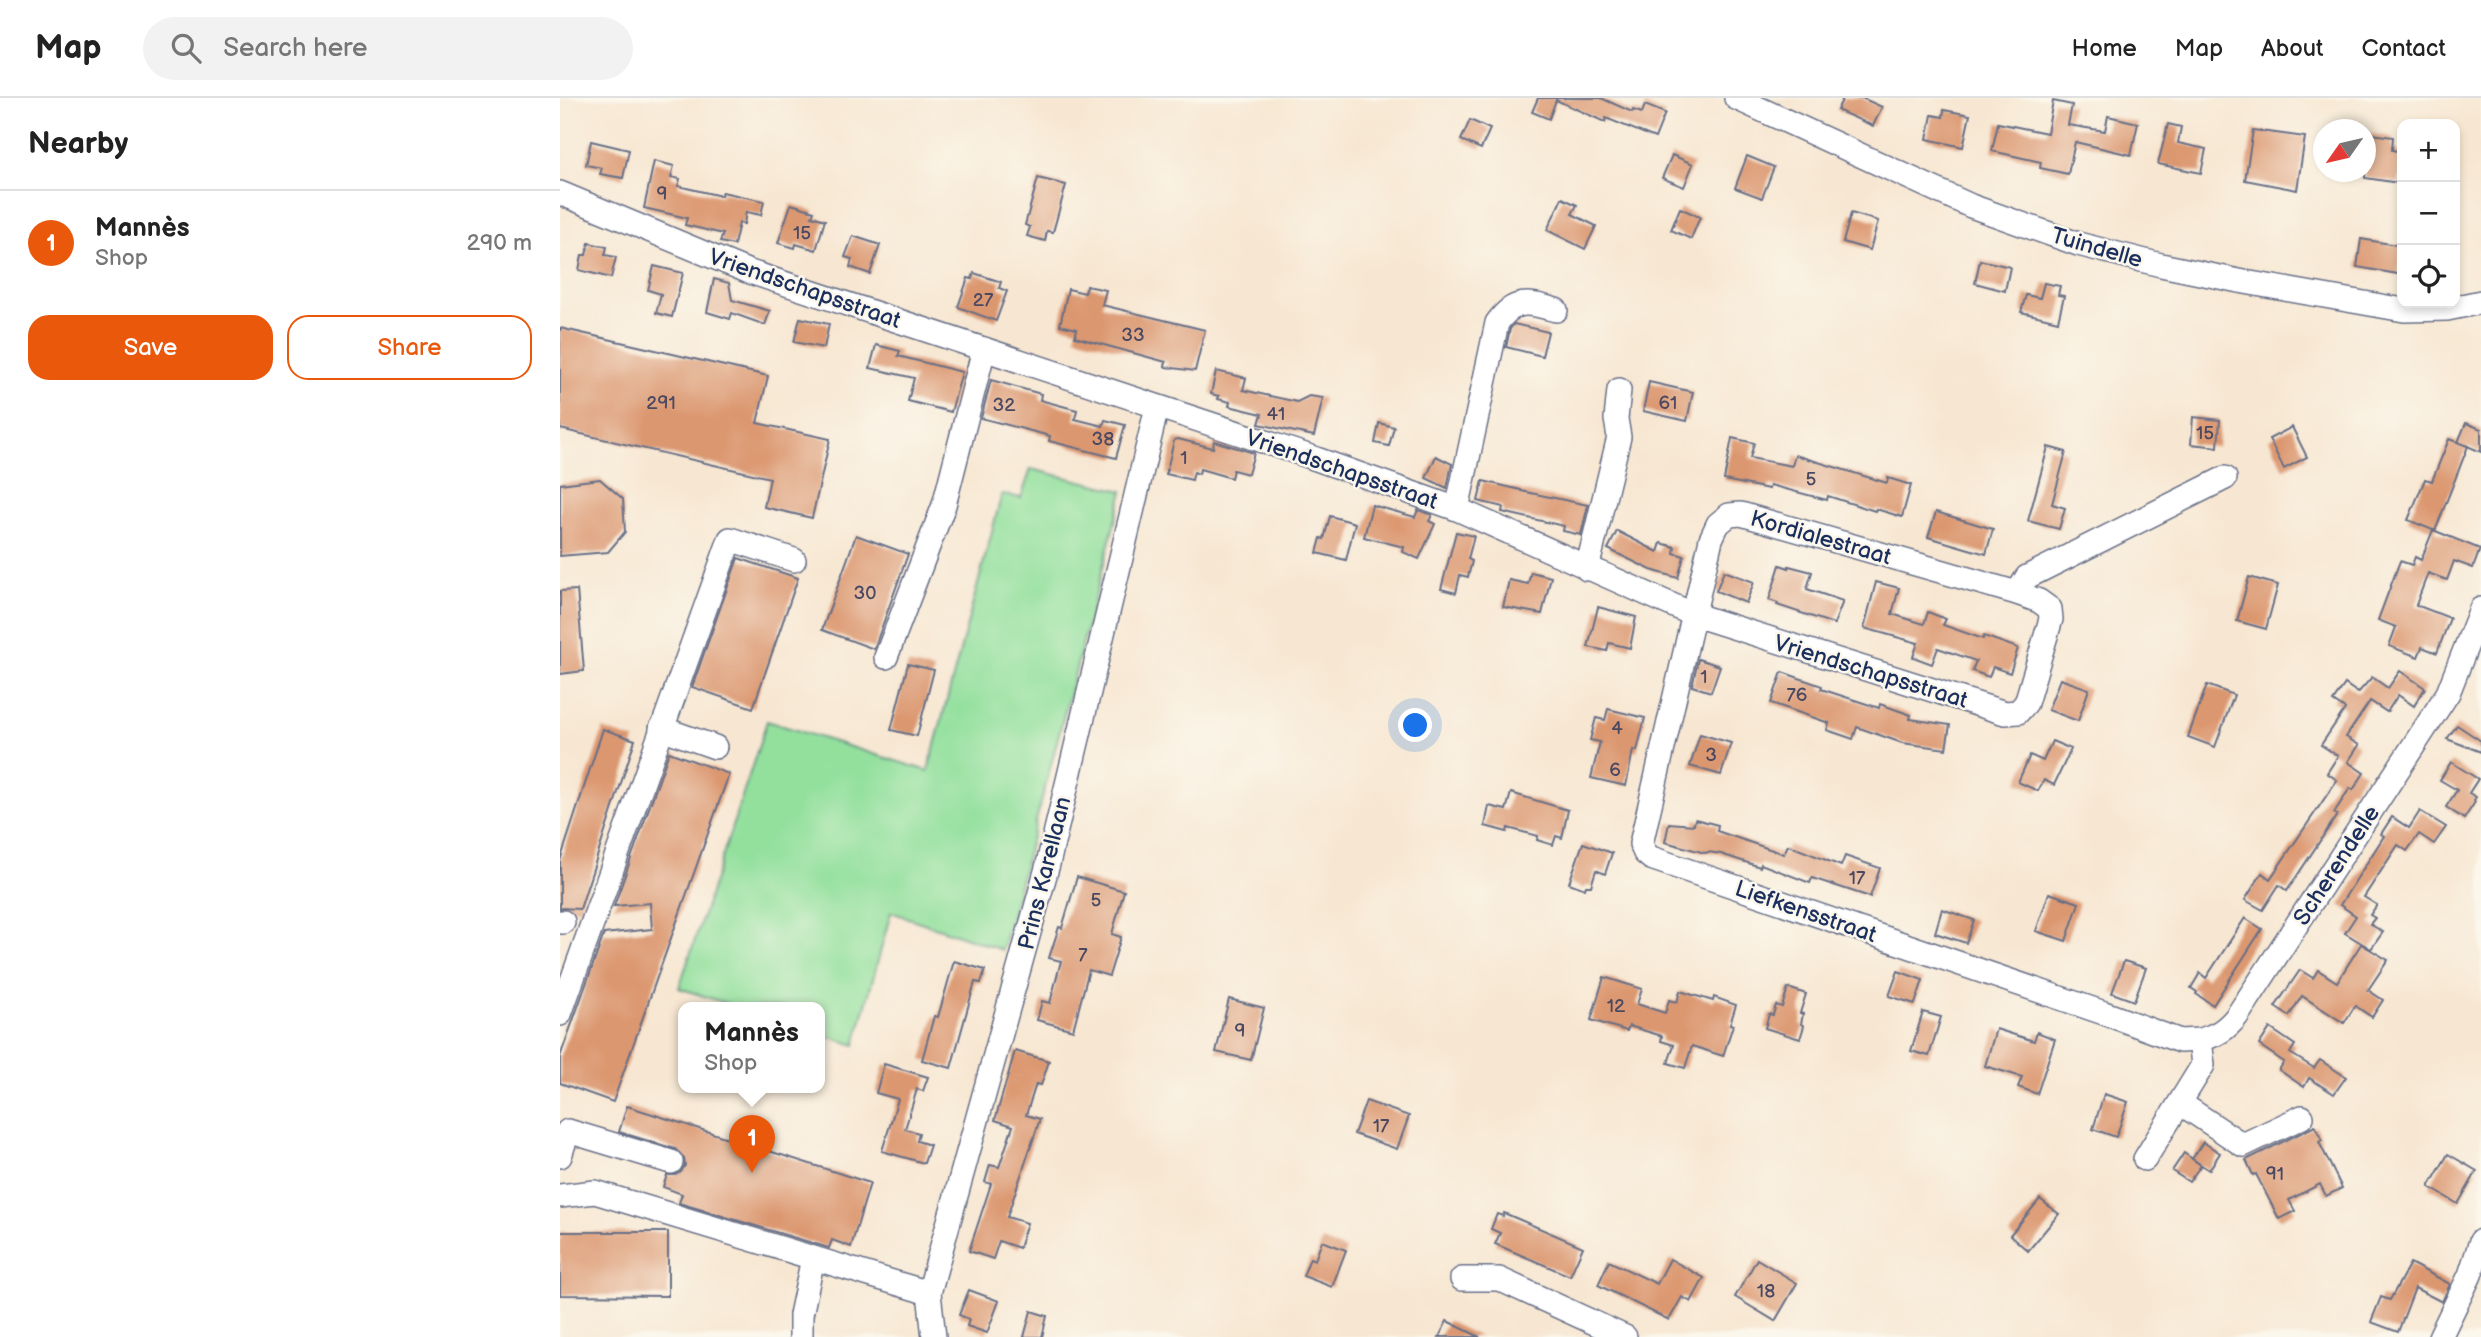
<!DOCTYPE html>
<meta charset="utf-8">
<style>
body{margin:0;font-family:"Balsamiq Sans",sans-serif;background:#f2f2f2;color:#222}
.controls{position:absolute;right:21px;top:21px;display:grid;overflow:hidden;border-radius:14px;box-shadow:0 4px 10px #0003}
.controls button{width:63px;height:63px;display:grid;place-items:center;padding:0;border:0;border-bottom:2px solid #e0e0e0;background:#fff;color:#222;font:35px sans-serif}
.compass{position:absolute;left:1753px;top:21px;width:63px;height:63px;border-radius:50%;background:#fff;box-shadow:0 4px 10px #0003;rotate:236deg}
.you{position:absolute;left:856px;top:628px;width:24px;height:24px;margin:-18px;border:5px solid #fff;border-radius:50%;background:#1a73e8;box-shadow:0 0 0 10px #1a73e833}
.badge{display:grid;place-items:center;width:46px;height:46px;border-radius:50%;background:#ea580c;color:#fff;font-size:23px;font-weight:700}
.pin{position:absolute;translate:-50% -58px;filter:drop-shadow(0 2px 4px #0008)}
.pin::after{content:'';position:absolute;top:37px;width:24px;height:21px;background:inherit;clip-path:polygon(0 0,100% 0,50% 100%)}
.popup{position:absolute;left:118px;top:904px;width:147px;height:91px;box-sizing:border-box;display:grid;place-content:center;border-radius:14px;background:#fff;filter:drop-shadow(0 2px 5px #0005);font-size:23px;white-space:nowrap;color:#767676}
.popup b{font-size:26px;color:#222}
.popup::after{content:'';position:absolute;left:50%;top:100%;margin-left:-14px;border:14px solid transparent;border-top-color:#fff}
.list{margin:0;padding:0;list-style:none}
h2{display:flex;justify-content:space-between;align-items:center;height:91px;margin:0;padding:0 28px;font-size:30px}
h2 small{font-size:23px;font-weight:400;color:#767676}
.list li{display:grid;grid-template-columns:46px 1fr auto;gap:21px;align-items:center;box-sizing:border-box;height:105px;padding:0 28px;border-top:2px solid #e0e0e0}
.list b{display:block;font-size:26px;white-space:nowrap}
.list p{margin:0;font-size:23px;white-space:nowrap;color:#767676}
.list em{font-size:23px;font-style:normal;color:#767676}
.actions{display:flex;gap:14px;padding:21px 28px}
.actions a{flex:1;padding:16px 0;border:2px solid #ea580c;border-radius:21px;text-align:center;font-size:24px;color:#ea580c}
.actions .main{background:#ea580c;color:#fff}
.icon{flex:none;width:38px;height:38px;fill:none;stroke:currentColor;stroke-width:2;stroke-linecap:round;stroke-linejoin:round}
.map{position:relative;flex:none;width:1921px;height:1239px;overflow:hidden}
header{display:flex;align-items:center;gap:42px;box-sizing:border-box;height:98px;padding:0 35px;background:#fff;border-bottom:2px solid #e0e0e0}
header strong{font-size:33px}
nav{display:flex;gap:38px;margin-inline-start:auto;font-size:24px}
.search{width:490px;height:63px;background:#f2f2f2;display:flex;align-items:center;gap:18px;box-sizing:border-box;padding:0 24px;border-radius:38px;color:#767676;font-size:26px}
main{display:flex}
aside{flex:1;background:#fff}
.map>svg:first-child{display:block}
.green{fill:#93e09d;stroke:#57887e;stroke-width:2}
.building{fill:#db976f}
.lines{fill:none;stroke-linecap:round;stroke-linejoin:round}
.minor-casing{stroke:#686f87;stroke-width:26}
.minor{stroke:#fff;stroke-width:23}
.labels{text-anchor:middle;stroke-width:5;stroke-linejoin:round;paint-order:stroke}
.number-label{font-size:19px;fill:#4b4962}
.street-label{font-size:23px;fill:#1b2f5e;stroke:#fbf7ec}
</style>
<header>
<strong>Map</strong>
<div class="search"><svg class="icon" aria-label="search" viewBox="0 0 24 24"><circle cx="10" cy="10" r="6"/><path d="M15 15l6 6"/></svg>Search here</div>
<nav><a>Home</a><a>Map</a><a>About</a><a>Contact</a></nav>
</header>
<main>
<aside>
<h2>Nearby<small></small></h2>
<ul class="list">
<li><span class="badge">1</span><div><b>Mannès</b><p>Shop</p></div><em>290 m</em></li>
</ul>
<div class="actions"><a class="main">Save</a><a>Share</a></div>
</aside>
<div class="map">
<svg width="1921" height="1239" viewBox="0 0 1921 1239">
<rect width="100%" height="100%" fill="#fbf7ec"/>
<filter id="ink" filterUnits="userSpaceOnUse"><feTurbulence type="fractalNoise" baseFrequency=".0143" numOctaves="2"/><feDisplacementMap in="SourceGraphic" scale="14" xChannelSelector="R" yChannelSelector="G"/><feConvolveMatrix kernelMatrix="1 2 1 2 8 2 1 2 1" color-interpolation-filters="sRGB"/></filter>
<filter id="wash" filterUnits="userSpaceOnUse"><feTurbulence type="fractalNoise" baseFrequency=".00686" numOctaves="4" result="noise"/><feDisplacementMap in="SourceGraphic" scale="28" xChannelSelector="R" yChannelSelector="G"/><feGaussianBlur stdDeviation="1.57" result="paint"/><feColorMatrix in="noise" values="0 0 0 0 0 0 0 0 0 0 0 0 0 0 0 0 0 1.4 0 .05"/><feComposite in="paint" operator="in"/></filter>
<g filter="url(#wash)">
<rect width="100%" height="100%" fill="#f7e7d2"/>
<polygon class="green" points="471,371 563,393 442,852 331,814 295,947 260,936 260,909 177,909 119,890 207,623 368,673 442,396 461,400"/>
<g id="blocks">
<g class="building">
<polygon points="978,0 1041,0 1072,14 1073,12 1082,15 1085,7 1105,15 1095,40 1046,20 1045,24 996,2 989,21 972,14"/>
<polygon points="1283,0 1302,0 1322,9 1313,28 1277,12"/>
<polygon points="1493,3 1512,7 1508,27 1545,33 1548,18 1578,25 1571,57 1515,44 1508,76 1480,70 1481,64 1432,53 1438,25 1487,35"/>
<polygon points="1384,12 1410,17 1403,49 1367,41 1372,17 1383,19"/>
<polygon points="910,22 930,31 921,51 901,42"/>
<polygon points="1608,26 1621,29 1618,45 1646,51 1641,75 1598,66"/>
<polygon points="1693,32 1745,39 1737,92 1685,82"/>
<polygon points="1805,35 1833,39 1832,52 1842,54 1839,85 1805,80"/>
<polygon points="31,43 69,52 63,80 40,76 42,70 26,67"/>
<polygon points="1112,57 1133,66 1124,89 1102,80"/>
<polygon points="1187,58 1214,69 1202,100 1175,90"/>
<polygon points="94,63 114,68 111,79 120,81 118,88 161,98 162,94 204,103 201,117 186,114 184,126 179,125 174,147 160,144 163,136 125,127 127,120 84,110"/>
<polygon points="478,80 506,87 493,134 487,133 485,143 467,138 470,129 465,127"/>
<polygon points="1002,100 1017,107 1012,116 1036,128 1025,151 987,132"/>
<polygon points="231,106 254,113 252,118 265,122 256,152 236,146 235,150 218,145"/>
<polygon points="1120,110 1140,119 1131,141 1111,132"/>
<polygon points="1291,115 1318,123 1310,152 1283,144"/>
<polygon points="293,138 320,147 310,176 290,169 292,161 285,159"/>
<polygon points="1801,141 1842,148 1838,176 1797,169"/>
<polygon points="29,145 47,149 45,157 56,159 51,180 19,172 22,157 26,157"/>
<polygon points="1420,162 1450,169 1445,193 1415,185"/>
<polygon points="94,168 123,175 112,219 96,215 101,196 88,192"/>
<polygon points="414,175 441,184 439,190 447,193 436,223 398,209 408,180 412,181"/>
<polygon points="154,181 169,185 172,202 210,213 205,227 172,215 170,221 147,214"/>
<polygon points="1484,185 1500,188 1498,197 1504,198 1498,223 1461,214 1466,197 1480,200"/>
<polygon points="527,188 546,192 542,207 645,232 635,273 605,269 606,264 515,239 517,231 500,227 508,191 525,195"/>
<polygon points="240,220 269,226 264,250 234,244"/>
<polygon points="954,226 988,234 982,258 946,249 950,231"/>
<polygon points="0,230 208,278 197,325 270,341 252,420 204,409 210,380 0,331"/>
<polygon points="316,247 340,253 338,258 402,274 391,314 348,303 354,280 310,270"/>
<polygon points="656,273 686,280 683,292 737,304 749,298 763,300 754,338 699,326 702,316 669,308 670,304 658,301 659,298 651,296"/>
<polygon points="431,282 481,296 480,302 517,312 515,321 543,328 545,322 565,327 556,360 489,343 490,338 421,320"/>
<polygon points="1089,284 1133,294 1127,323 1083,313"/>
<polygon points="1633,319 1660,322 1658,349 1631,346"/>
<polygon points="819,325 834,329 829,348 815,345"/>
<polygon points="1906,325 1921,331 1921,354 1898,344"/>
<polygon points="1732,329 1747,359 1724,371 1709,341"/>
<polygon points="1172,340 1194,345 1190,360 1232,368 1235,357 1327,385 1328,380 1351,387 1342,419 1316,411 1315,413 1268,398 1267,402 1210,387 1209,391 1164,382"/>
<polygon points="618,341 653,350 654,343 694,355 688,376 673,372 671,380 640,371 639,376 634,374 632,382 606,376 614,342"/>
<polygon points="1889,341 1908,348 1875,433 1848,422 1865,381 1872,383"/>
<polygon points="1488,349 1506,354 1492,406 1505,410 1499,431 1468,423"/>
<polygon points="876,358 892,366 887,390 866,380"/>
<polygon points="40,381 63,401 65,434 48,454 0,458 0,386"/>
<polygon points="923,383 961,392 961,393 1028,407 1021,437 1003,433 1004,428 942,414 943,409 918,403"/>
<polygon points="812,407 855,419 858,412 872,417 869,423 875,426 859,461 843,454 844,449 804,439"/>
<polygon points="1376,414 1433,431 1426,456 1368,439"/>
<polygon points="770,418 795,425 786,462 757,455 761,440 764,441"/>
<polygon points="1873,432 1920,451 1913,470 1894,463 1887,482 1868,475 1856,507 1890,520 1877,555 1862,549 1858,559 1829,548 1836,529 1818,522 1840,463 1852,467 1855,459 1861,462"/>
<polygon points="1057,433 1098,454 1101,445 1115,449 1114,455 1124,458 1118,480 1091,472 1048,451"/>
<polygon points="896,434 914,438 908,461 912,463 908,479 900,477 896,495 881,491"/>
<polygon points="296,437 348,456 314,551 262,532"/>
<polygon points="178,460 238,480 193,610 132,589"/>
<polygon points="1220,467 1229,470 1229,468 1252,474 1247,491 1283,503 1274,526 1217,507 1218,505 1209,502"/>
<polygon points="1164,473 1194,484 1186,505 1156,493"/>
<polygon points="971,474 991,479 982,516 943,509 949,482 968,486"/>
<polygon points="1689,479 1718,487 1706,531 1677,523"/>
<polygon points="1316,484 1339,490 1332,516 1364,526 1368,514 1386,521 1383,527 1423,541 1424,538 1458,550 1450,575 1433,569 1429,579 1412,573 1416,563 1378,550 1372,566 1353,559 1358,545 1304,530"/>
<polygon points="17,492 24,573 0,576 0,493"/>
<polygon points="1038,509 1076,519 1070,550 1049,545 1047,553 1028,549"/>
<polygon points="1138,561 1160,568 1151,594 1132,588"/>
<polygon points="348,566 374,572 357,638 331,632"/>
<polygon points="1840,573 1865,590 1854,608 1838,597 1827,614 1810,603 1786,639 1799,647 1788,664 1804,675 1793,692 1790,690 1774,715 1777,717 1727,793 1719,787 1703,812 1685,802 1702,775 1710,781 1777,682 1767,675 1778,658 1761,647 1785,611 1773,603 1785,586 1798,595 1812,579 1828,590"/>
<polygon points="1222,574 1262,588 1261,591 1319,610 1320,606 1351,617 1350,621 1390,627 1386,651 1342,645 1297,629 1293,641 1267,632 1269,625 1211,605"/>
<polygon points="1500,581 1529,591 1518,623 1488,612"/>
<polygon points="1647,587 1674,597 1655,649 1628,639"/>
<polygon points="1048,611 1085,620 1077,653 1073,652 1066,688 1031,680 1040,644 1030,642 1036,620 1045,622"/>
<polygon points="1897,627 1921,643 1921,654 1887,641"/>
<polygon points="43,631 75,642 20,811 0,810 0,763"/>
<polygon points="1140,636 1171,645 1161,677 1130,668"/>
<polygon points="1492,643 1511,651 1494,687 1484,682 1478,693 1458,684 1470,657 1483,663"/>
<polygon points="109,654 169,676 53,1004 0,985 0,959 44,836 92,831 90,805 54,808"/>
<polygon points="1891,664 1918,681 1909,695 1916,699 1914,702 1915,704 1904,721 1886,709 1897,692 1880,682"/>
<polygon points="951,695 1008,712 1002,740 996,738 993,747 977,742 978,738 948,730 947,734 925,728 929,708 946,712"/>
<polygon points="1860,713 1886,729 1874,746 1859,736 1847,753 1838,747 1804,799 1817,807 1810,817 1815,820 1810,826 1823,834 1811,851 1785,835 1796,818 1780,807 1824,738 1821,736 1832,719 1849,730"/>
<polygon points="1135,721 1158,727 1157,733 1224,756 1228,747 1281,768 1285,758 1320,770 1310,799 1252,780 1250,785 1201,766 1200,769 1161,756 1148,754 1145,755 1105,744 1109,725 1134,727"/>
<polygon points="1023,745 1052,755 1045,776 1036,772 1031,788 1026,788 1025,791 1009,785"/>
<polygon points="517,779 564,793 552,836 561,839 549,878 529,872 513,932 477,922 482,903 490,905 501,863 489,860 499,829 502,830"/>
<polygon points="1489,795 1519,805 1506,843 1476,833"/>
<polygon points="1382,811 1414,822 1406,845 1375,835"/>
<polygon points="1685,820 1702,831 1653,907 1636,896 1637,894 1631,890 1640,875 1646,880"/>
<polygon points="1801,846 1828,862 1808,892 1823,902 1812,919 1795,908 1784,925 1742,898 1729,918 1715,909 1740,872 1753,880 1758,872 1777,884"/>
<polygon points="394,863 425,872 421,885 415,884 391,970 362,962 374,918 378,919"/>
<polygon points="1564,863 1586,870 1574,903 1552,895"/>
<polygon points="1338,873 1363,882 1355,906 1329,898"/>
<polygon points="1044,879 1082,891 1077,906 1105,915 1109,902 1117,904 1120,893 1153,903 1154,899 1176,907 1170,926 1173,927 1163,958 1132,948 1125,970 1108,965 1114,947 1101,943 1102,938 1069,928 1067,933 1031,922"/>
<polygon points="1228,890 1246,896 1240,915 1243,916 1241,926 1244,928 1240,941 1205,930 1209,916 1213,917 1216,907 1222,909"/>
<polygon points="669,901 704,910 691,962 656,954"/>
<polygon points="1363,914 1381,919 1369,958 1351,953"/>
<polygon points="1710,930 1735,947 1730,955 1754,970 1760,962 1786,979 1774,996 1749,980 1744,989 1719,972 1724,964 1699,947"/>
<polygon points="1436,931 1474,943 1477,934 1495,941 1477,996 1458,989 1462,979 1425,968"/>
<polygon points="455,953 489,963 481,987 476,986 466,1017 480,1021 447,1119 467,1125 459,1150 439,1143 433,1161 409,1153 431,1086 425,1084 430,1067 439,1069 453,1028 435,1022"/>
<polygon points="324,966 368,979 363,993 357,991 345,1031 359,1035 357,1043 370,1047 364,1065 322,1053 338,1001 316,995"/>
<polygon points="1544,996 1568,1004 1556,1039 1533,1031"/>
<polygon points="806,1003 849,1018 837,1051 794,1036"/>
<polygon points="67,1008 310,1085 291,1149 272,1142 269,1150 119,1105 122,1096 103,1089 107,1077 115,1077 121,1074 125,1067 124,1060 115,1051 59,1034"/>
<polygon points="1755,1028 1762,1042 1759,1044 1782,1090 1766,1098 1760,1086 1729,1102 1735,1113 1719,1121 1696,1076 1693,1077 1686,1062"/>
<polygon points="1643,1044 1660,1055 1649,1072 1632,1061"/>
<polygon points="1624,1055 1641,1067 1629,1084 1612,1073"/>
<polygon points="1888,1056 1917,1073 1898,1106 1869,1089"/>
<polygon points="1480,1101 1499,1116 1468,1153 1450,1137"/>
<polygon points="944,1115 1023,1149 1010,1178 935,1146 940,1135 931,1131 937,1116 943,1118"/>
<polygon points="0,1134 108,1134 108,1198 0,1197"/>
<polygon points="762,1143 786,1152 772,1189 743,1178 750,1160 755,1162"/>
<polygon points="1110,1161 1144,1180 1131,1204 1122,1199 1109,1222 1038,1187 1049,1163 1097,1186"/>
<polygon points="1197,1161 1237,1185 1215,1223 1175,1199"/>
<polygon points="1850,1165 1890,1186 1882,1204 1855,1190 1838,1234 1811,1224 1821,1199 1830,1202"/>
<polygon points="409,1192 439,1203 427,1235 407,1228 409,1221 399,1217"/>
<polygon points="471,1213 487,1218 482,1239 464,1239"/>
<polygon points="887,1223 920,1239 879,1239"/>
</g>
</g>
</g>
<g filter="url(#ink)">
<use href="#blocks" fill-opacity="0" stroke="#686f87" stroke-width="2"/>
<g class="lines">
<defs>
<g id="minor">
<polyline points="1176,0 1411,108 1518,146 1601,167 1679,183 1844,212 1887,211 1921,204"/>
<polyline points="0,95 187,173 748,358 897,411 1132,516 1445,615 1458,614 1466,605 1491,521 1490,511 1479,503 1457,495 1181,416 1169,417 1158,426 1151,441 1081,746 1085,755 1091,760 1544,915 1620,943 1640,942"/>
<path d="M897,411l40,-186c18,-26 33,-20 59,-13"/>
<polyline points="1027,471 1059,339 1056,321 1059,292"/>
<polyline points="1457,495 1467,479 1665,380"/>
<polyline points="326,559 384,407 424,251"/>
<polyline points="101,630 155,649"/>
<polyline points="0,824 3,824"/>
<polyline points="0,916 170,441 234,462"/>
<polyline points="1620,1005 1683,1047 1742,1019"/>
<polyline points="0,1058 8,1033 111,1064"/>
<path d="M1585,1061l58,-94 -3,-25c17,-5 26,-10 37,-24l211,-323 33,-84"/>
<polyline points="0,1098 35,1094 369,1195"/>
<polyline points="902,1181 939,1181 1065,1239"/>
<polyline points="241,1239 241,1217 253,1160"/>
<polyline points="374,1239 369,1195 488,766 597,309"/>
<polyline points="1880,1239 1910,1177 1921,1143"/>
</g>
</defs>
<use href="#minor" class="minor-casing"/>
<use href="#minor" class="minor"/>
</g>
</g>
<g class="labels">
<g class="number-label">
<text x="102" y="102">9</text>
<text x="242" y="141">15</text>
<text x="423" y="208">27</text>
<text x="573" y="243">33</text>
<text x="101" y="311">291</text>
<text x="1108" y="311">61</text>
<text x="444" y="313">32</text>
<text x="716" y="322">41</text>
<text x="1645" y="341">15</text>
<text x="543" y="347">38</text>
<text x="624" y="366">1</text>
<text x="1251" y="387">5</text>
<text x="305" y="501">30</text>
<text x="1144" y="585">1</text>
<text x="1237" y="603">76</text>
<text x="1057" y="636">4</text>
<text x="1151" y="663">3</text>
<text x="1055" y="678">6</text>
<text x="1297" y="786">17</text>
<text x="536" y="808">5</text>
<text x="523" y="863">7</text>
<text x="1056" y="914">12</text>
<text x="680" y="939">9</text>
<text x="821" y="1034">17</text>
<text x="1715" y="1082">91</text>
<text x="1206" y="1199">18</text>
</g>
<g class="street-label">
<text transform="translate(1537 149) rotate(16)" y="8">Tuindelle</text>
<text transform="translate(245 190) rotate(19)" y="8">Vriendschapsstraat</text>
<text transform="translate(782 371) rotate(19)" y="8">Vriendschapsstraat</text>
<text transform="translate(1261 439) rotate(16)" y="8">Kordialestraat</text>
<text transform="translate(1311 573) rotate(17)" y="8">Vriendschapsstraat</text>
<text transform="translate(1776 767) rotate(-57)" y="8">Scherendelle</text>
<text transform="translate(484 775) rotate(-76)" y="8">Prins Karellaan</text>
<text transform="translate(1246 813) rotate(19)" y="8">Liefkensstraat</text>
</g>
</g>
</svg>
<div class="controls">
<button>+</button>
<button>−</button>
<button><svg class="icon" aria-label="locate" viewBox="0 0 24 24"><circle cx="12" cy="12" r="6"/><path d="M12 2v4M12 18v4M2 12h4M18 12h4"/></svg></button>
</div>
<svg class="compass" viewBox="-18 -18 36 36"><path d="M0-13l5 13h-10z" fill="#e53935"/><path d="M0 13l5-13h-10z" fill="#767676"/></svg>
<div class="you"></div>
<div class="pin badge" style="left:192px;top:1075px">1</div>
<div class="popup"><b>Mannès</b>Shop</div>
</div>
</main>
